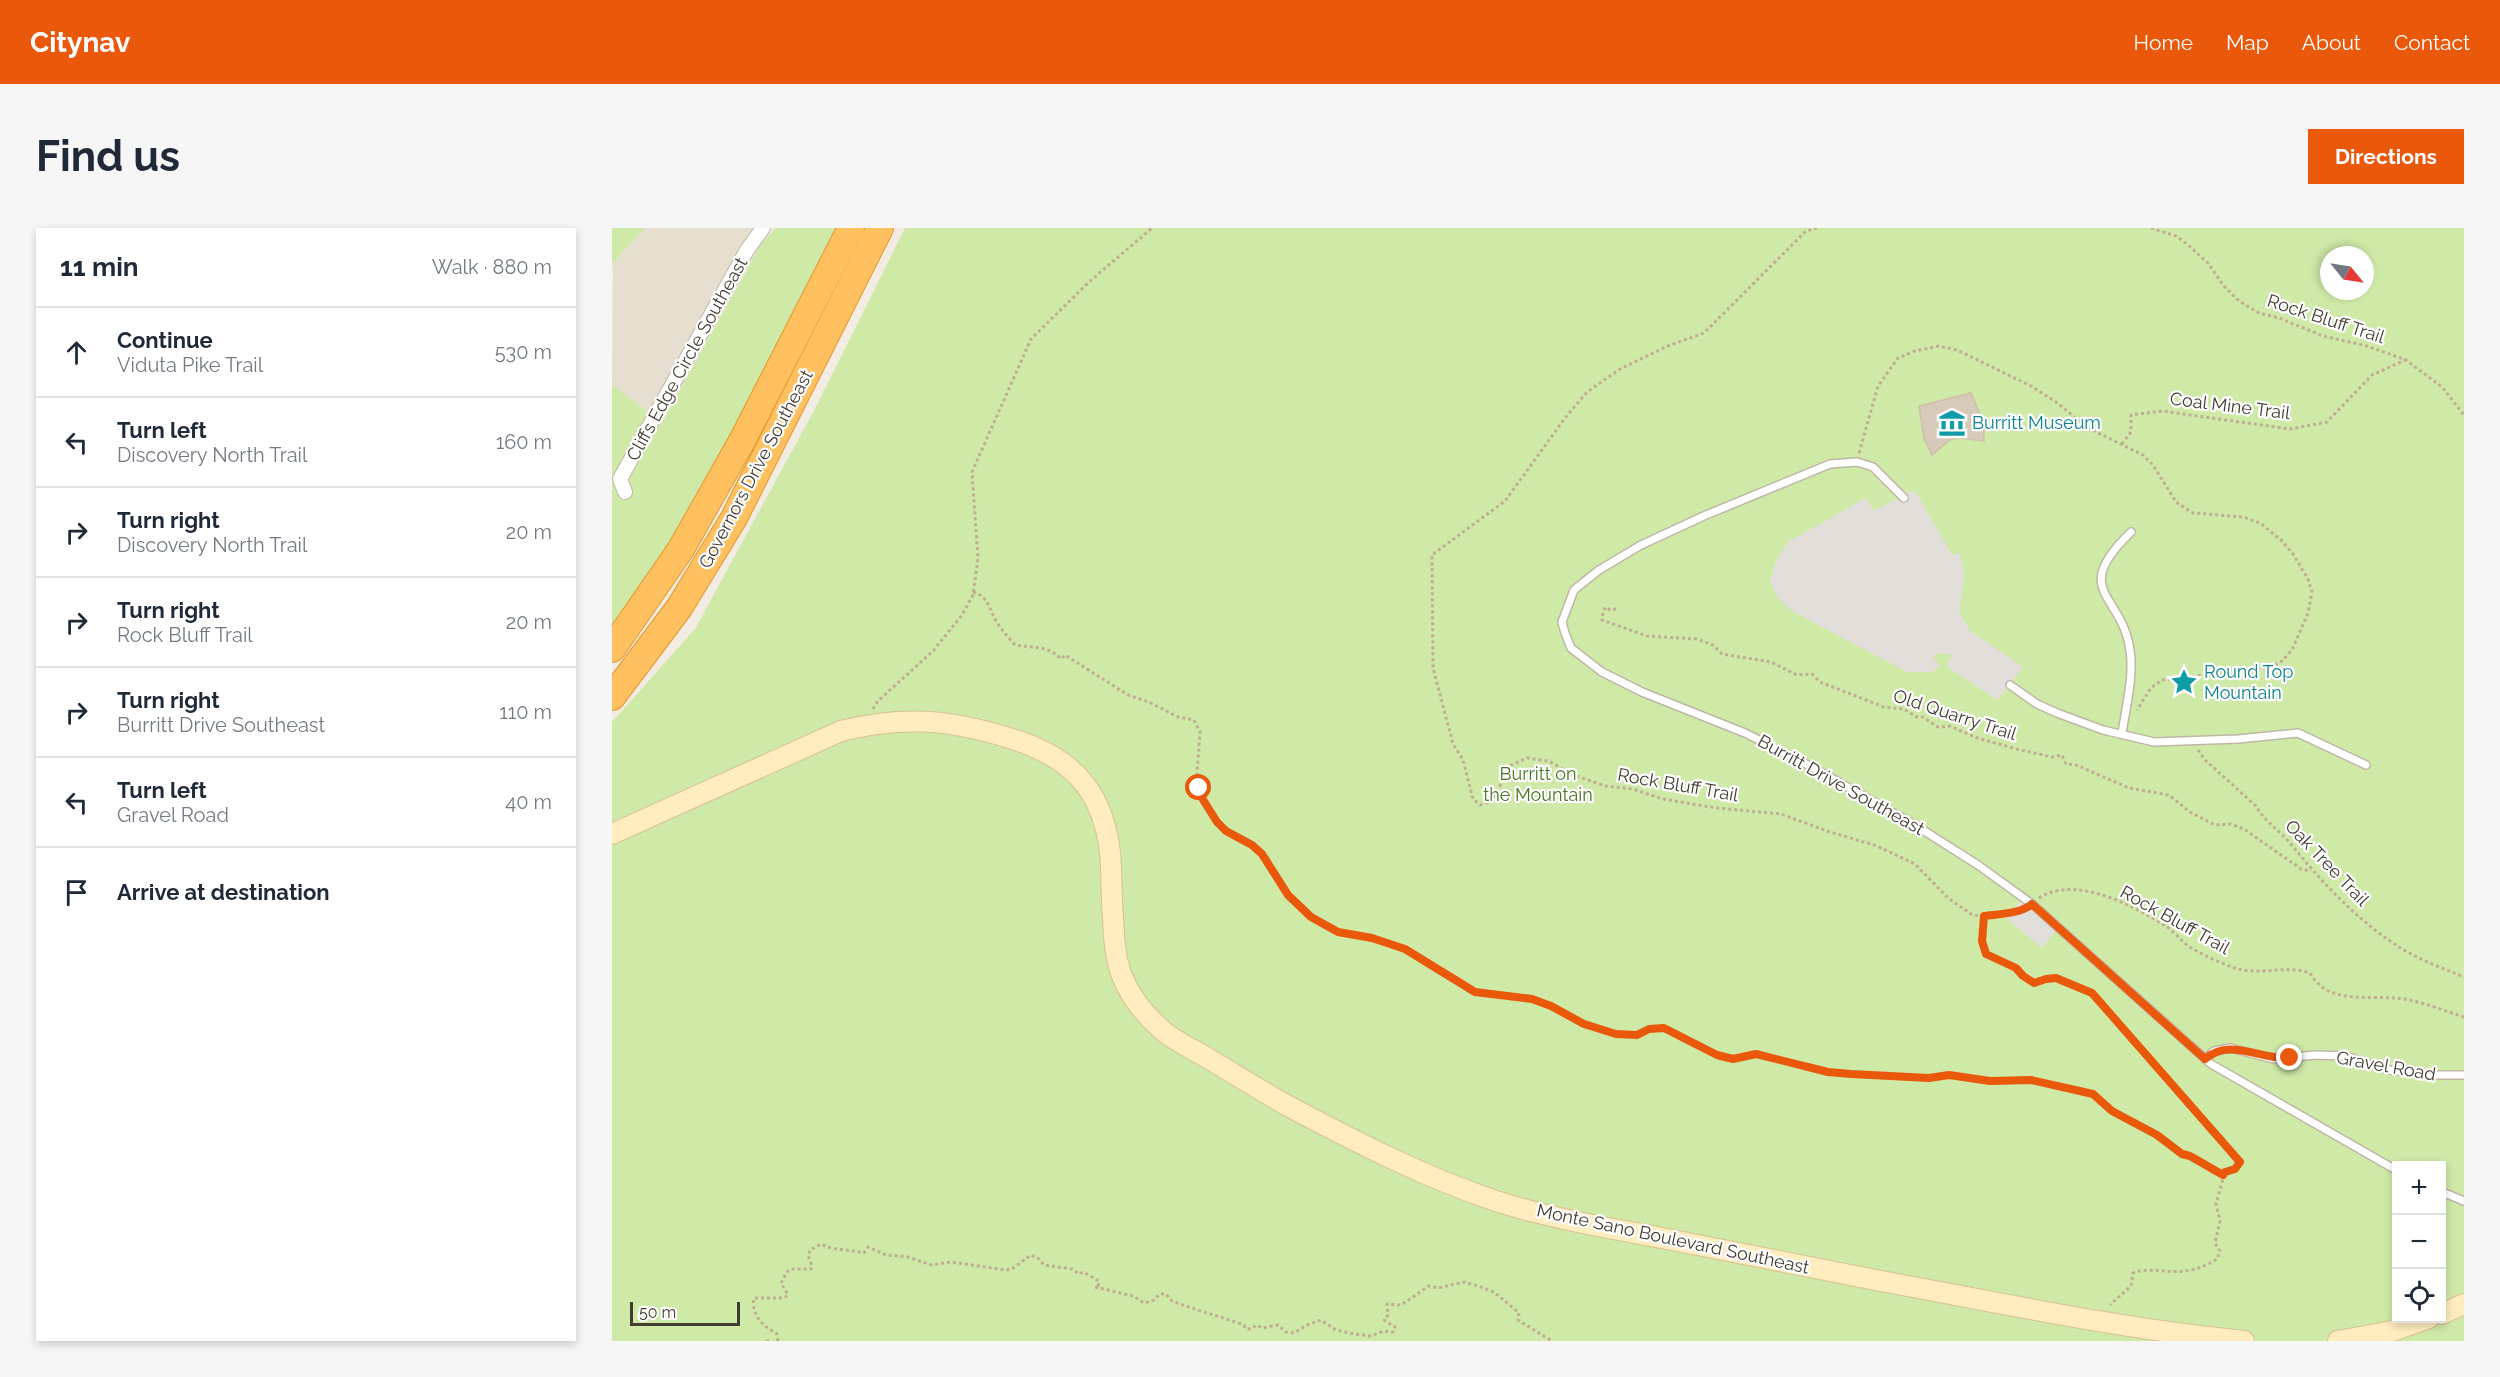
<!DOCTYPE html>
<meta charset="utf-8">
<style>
body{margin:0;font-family:Raleway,sans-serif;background:#f6f6f7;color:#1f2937}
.controls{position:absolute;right:18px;bottom:18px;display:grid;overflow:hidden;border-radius:0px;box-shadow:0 3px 9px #0003}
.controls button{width:54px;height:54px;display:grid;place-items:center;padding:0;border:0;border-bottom:2px solid #e0e1e3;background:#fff;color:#1f2937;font:30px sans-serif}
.compass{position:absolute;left:1708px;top:18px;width:54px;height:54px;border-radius:50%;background:#fff;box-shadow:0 3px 9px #0003;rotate:120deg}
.scale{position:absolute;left:18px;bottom:15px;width:110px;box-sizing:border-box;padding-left:6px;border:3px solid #433c32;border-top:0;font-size:16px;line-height:21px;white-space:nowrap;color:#433c32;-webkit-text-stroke:4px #fff;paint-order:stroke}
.stop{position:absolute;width:18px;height:18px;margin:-14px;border:4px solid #ea580c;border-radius:50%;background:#fff}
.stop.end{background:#ea580c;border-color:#fff;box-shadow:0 2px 6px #0008}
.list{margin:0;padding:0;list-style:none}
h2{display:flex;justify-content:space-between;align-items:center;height:78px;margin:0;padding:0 24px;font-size:26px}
h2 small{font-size:20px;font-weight:400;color:#747a83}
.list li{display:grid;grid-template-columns:39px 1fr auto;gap:18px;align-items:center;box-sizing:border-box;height:90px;padding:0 24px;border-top:2px solid #e0e1e3}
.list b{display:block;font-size:22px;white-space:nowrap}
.list p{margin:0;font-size:20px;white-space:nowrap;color:#747a83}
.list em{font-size:20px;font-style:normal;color:#747a83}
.icon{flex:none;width:33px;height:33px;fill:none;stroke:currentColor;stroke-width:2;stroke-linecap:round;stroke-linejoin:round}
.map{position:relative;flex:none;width:1852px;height:1113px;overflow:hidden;border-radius:0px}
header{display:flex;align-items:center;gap:36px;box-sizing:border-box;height:84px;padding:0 30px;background:#ea580c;color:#fff}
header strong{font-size:28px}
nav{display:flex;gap:33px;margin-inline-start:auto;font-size:21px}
.intro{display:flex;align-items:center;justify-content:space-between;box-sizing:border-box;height:144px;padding:0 36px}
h1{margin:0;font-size:42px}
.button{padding:15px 27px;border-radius:0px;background:#ea580c;color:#fff;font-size:21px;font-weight:700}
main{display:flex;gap:36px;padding:0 36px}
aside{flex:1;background:#fff;border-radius:0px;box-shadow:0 3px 9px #0003}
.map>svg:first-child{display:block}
.residential{fill:#e6decf}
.green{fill:#cfe9a7;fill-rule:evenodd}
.parking{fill:#e2dfdb}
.building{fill:#d7caba;stroke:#cfbeaa;stroke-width:1.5}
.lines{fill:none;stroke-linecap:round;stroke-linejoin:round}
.lane-casing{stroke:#c0b6a7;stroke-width:10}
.street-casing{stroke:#c0b6a7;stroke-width:16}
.secondary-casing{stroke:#d8c190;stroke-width:22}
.highway-casing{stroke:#e59529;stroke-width:28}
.path{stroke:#c0ae94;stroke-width:3;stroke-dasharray:3 3;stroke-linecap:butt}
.lane{stroke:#fff;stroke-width:7}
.street{stroke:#fff;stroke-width:14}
.secondary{stroke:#ffecbf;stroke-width:20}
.highway{stroke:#ffc160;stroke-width:26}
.route{stroke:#ea580c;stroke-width:8}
.labels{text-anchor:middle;stroke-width:4.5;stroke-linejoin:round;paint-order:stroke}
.street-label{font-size:18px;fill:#433c32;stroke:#fff}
.culture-label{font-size:18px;fill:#0d838f;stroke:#fff;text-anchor:start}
.park-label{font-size:18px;fill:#487723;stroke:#fff}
</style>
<header>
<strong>Citynav</strong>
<nav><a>Home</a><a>Map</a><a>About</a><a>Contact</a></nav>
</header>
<div class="intro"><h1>Find us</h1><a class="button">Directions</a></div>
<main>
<aside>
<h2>11 min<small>Walk · 880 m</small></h2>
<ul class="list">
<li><svg class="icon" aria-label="ahead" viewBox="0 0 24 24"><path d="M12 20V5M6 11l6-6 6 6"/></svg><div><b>Continue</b><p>Viduta Pike Trail</p></div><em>530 m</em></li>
<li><svg class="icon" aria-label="left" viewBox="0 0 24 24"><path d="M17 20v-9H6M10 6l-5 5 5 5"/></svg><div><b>Turn left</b><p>Discovery North Trail</p></div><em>160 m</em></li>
<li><svg class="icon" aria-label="right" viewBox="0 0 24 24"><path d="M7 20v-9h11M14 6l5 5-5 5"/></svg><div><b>Turn right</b><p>Discovery North Trail</p></div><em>20 m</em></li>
<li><svg class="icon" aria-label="right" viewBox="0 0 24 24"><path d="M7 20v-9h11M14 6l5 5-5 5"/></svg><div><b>Turn right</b><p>Rock Bluff Trail</p></div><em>20 m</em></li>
<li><svg class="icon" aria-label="right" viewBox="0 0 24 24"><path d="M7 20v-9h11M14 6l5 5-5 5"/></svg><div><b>Turn right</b><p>Burritt Drive Southeast</p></div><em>110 m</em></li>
<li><svg class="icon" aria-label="left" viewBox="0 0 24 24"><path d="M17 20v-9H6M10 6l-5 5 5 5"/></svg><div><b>Turn left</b><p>Gravel Road</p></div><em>40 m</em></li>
<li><svg class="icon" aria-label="arrive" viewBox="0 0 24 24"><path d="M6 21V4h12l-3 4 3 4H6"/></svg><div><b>Arrive at destination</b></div></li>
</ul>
</aside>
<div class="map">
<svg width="1852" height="1113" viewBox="0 0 1852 1113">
<rect width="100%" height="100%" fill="#f2ece2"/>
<polygon class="residential" points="33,0 157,0 50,194 0,157 1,35"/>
<g class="green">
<polygon points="0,0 33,0 1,35 0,40"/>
<polygon points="164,0 228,0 183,113 0,421 0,157 50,194 149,16"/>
<path d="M293,0h1559v1113h-1852v-619l83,-93 122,-224zM1717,27h36v36h-36zM1784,938h46v152h-46z"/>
</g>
<g class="parking">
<polygon points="1300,263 1304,264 1340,327 1348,325 1352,347 1347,384 1358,403 1411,439 1385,472 1334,438 1340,429 1337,426 1324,425 1321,430 1328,438 1320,444 1295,444 1180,383 1166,370 1158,353 1163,335 1176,314 1254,270 1262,283"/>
<polygon points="1408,673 1444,702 1430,720 1394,690"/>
</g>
<polygon class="building" points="1359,165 1372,196 1372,213 1348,210 1339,211 1320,227 1312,210 1307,178"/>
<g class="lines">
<defs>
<g id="lane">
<polyline points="1292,270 1261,239 1245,234 1218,236 1094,287 1029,317 987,342 962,362 950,394 953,405 959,420 990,444 1030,464 1133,505 1198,538 1303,597 1366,637 1420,676 1599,836 1784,942"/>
<polyline points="1398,457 1425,476 1445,485 1491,502 1542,514 1626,511 1686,505 1754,537"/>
<path d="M1510,505c4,-26 12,-57 8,-83 -8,-57 -61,-58 1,-118"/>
<polyline points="1593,831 1602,823 1618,820 1662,831 1704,827 1733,828 1777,842 1820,847 1852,847"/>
<polyline points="1830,964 1852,973"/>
</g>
<polyline id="street" points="13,264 8,251 135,22 151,0"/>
<g id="secondary">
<path d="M0,606l229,-103c60,-15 106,-12 165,6 61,18 96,48 104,115 2,22 1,44 3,66 1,20 2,40 9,58 8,20 23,39 39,53 12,11 29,19 43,27 29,17 57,35 86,51 66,35 134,70 206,94 56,18 114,27 171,38 71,14 142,28 214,42 120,22 241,48 363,60"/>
<polyline points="1830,1086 1852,1076"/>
<polyline points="1726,1113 1780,1103 1817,1090"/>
</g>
<g id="highway">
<polyline points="0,421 69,321 130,213 239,0"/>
<polyline points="0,469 67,380 122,290 268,0"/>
</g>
</defs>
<use href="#lane" class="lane-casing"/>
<use href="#street" class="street-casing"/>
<use href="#secondary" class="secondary-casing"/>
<use href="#highway" class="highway-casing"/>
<g class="path">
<polyline points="1205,0 1194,3 1092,105 1058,117 1008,141 975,164 953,190 893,273 820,327 821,440 841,516 851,532 861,571 868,577 881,573 897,538 915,530 937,533 959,546 993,558 1021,561 1051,571 1105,580 1169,586 1215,603 1265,618 1303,636 1336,670 1359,686 1372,689 1409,681"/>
<polyline points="1539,0 1564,8 1576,17 1596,35 1611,57 1627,73 1647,85 1667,90 1711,108 1755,118 1794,132 1830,159 1852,187"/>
<polyline points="1510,216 1519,204 1519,187 1550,183 1678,201 1715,194 1760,147 1793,132"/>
<polyline points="1247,225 1266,158 1286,130 1303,123 1327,118 1345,122 1419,158 1444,174 1478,201 1531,227 1541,237 1564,274 1581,285 1631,289 1648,295 1669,312 1681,326 1696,351 1700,364 1696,385 1680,422 1668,435 1652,440 1550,452 1539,460 1525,482"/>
<path d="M361,364c14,4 15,13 21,25 4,9 14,20 21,28 18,3 33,0 46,14l4,-4 63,40 21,7 29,15 16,3 6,12 -3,41 4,25 8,14 17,19 26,14 10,9 26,41 22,22 14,9 14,6 34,6 33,11 70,43 57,7 52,25 32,10 21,1 12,-6 15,-1 53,27 16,4 23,-5 72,18 23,2 77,5 21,-4 41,6 41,-1 62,13 19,18 45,24 25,19 8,2 33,19"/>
<polyline points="1004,381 998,382 994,379 991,383 990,392 1035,408 1085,411 1101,417 1110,426 1159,434 1185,447 1200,446 1208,454 1272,479 1292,481 1305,489 1311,489 1326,499 1338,498 1365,510 1405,521 1440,529 1450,527 1454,536 1464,537 1517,560 1557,567 1578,584 1603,597 1618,596 1632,601 1689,641 1699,643"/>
<polyline points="261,481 266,473 321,423 350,387 361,367 366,330 360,244 419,111 477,54 540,0"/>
<path d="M1586,522l7,10 51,46c8,15 23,24 34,37 30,37 63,73 103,100 21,15 47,24 71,34"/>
<path d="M1427,670c35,-24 96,8 128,29 10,7 17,18 28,23 10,6 26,13 37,17 25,10 53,-3 78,6 17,31 56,23 85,25 24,2 47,12 69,19"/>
<path d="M1372,689l-2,24 4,13 30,14 7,9 11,6 22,-5 36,15 148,170 -5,6 -10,3 -9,32 4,17 -5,22 5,8 -3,8c-8,5 -18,10 -27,11 -20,5 -38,-4 -57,3l-2,13 -21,19"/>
<polyline points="154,1113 158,1113"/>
<path d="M166,1113l-1,-7c-14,-8 -26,-18 -23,-36h30l4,-3 -7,-12 6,-11 4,-3h20l1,-4 -4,-9 2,-6 11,-6c13,7 28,5 43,9l4,-6 18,8 22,2 23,8 20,-3 55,8 6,-1 19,-14 8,4 5,6 28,4 7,5 4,-2 16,9 -1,5 -3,1 38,9 11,7 10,-3 6,-6h6l6,7c23,9 47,15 72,24l1,3 5,1 7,-4 5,3 16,-3 8,7 8,1 13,-8 14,-5 15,10 18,4 17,2 13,-5 9,1 2,-5 -11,-7 4,-5 -1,-11 14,1 28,-19 9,2 26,-6 14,4 16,6 25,21 -1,7 34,21"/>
</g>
<use href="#lane" class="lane"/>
<use href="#street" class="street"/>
<use href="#secondary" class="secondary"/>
<use href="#highway" class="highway"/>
</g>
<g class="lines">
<path class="route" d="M587,560l3,10 15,24 9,9 26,14 10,9 26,41 23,22 27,15 34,6 33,11 70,43 57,7 19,7 33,18 32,10 21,1 12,-6 15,-1 53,27 16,4 23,-5 72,18 23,2 78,4 20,-3 41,6 41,-1 62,14 19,17 45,24 25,19 8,2 33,19 2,-3 10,-3 5,-7 -148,-169 -36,-15 -10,1 -12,4 -11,-7 -7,-8 -30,-14 -4,-13 2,-25c14,-2 37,-2 48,-12l173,155c25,-22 55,1 85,-1"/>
</g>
<defs>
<symbol id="museum-bare" viewBox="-9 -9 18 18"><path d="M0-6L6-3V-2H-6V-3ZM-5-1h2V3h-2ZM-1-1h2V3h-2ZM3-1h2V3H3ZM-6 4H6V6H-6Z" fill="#0f9aa8" stroke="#fff" stroke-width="2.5" paint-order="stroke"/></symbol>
<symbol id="sight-bare" viewBox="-9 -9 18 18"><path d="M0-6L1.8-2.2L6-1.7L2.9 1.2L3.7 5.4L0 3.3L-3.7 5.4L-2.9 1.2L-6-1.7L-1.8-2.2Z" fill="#0f9aa8" stroke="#fff" stroke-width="2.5" paint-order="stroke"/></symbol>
</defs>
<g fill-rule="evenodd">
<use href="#museum-bare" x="1321" y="176" width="38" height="38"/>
<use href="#sight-bare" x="1553" y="435" width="38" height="38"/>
</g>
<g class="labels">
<g class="street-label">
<text transform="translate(1714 91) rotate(18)" y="6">Rock Bluff Trail</text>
<text transform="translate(75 131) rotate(-61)" y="6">Cliffs Edge Circle Southeast</text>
<text transform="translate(1618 178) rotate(7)" y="6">Coal Mine Trail</text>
<text transform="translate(144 241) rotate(-62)" y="6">Governors Drive Southeast</text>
<text transform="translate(1343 487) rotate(18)" y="6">Old Quarry Trail</text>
<text transform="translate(1066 557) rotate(10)" y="6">Rock Bluff Trail</text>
<text transform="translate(1229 557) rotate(29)" y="6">Burritt Drive Southeast</text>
<text transform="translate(1715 635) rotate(46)" y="6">Oak Tree Trail</text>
<text transform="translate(1563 692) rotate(29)" y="6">Rock Bluff Trail</text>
<text transform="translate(1774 838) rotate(10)" y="6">Gravel Road</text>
<text transform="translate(1061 1011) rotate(12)" y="6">Monte Sano Boulevard Southeast</text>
</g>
<g class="culture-label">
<text x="1360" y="201">Burritt Museum</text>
<text x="1592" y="450">Round Top<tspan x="1592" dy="21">Mountain</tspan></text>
</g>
<g class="park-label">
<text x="926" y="552">Burritt on<tspan x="926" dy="21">the Mountain</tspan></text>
</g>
</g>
</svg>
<div class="controls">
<button>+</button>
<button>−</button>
<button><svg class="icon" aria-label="locate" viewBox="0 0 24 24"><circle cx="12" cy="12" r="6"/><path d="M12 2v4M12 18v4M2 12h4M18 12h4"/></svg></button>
</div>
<svg class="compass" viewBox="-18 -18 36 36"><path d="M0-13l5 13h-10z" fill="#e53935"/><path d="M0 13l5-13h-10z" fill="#747a83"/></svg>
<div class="scale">50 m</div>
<div class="stop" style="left:587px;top:560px"></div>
<div class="stop end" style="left:1678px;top:830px"></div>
</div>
</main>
